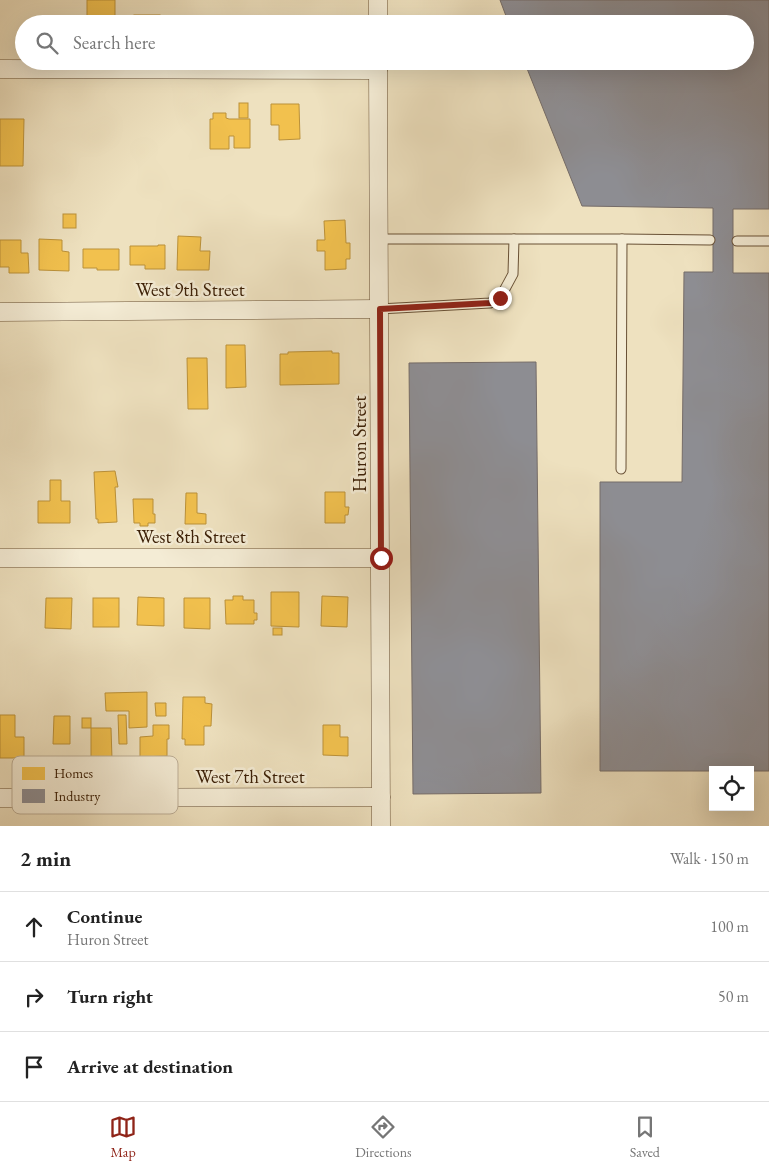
<!DOCTYPE html>
<meta charset="utf-8">
<style>
body{margin:0;font-family:"EB Garamond",serif;background:#f6f6f6;color:#222}
.controls{position:absolute;right:15px;bottom:15px;display:grid;overflow:hidden;border-radius:0px;box-shadow:0 5px 20px #0002}
.controls button{width:45px;height:45px;display:grid;place-items:center;padding:0;border:0;border-bottom:1px solid #e0e0e0;background:#fff;color:#222;font:25px sans-serif}
.stop{position:absolute;width:15px;height:15px;margin:-11px;border:4px solid #8f2418;border-radius:50%;background:#fff}
.stop.end{background:#8f2418;border-color:#fff;box-shadow:0 1px 5px #0008}
.list{margin:0;padding:0;list-style:none}
h2{display:flex;justify-content:space-between;align-items:center;height:65px;margin:0;padding:0 20px;font-size:21px}
h2 small{font-size:16px;font-weight:400;color:#767676}
.list li{display:grid;grid-template-columns:32px 1fr auto;gap:15px;align-items:center;box-sizing:border-box;height:70px;padding:0 20px;border-top:1px solid #e0e0e0}
.list b{display:block;font-size:19px;white-space:nowrap}
.list p{margin:0;font-size:16px;white-space:nowrap;color:#767676}
.list em{font-size:16px;font-style:normal;color:#767676}
.icon{flex:none;width:28px;height:28px;fill:none;stroke:currentColor;stroke-width:2;stroke-linecap:round;stroke-linejoin:round}
.map{position:relative;flex:none;width:769px;height:826px;overflow:hidden}
.search{position:absolute;background:#fff;box-shadow:0 5px 20px #0002;left:15px;right:15px;top:15px;height:55px;display:flex;align-items:center;gap:12px;box-sizing:border-box;padding:0 18px;border-radius:28px;color:#767676;font-size:19px}
.sheet{height:275px;background:#fff}
nav{display:flex;justify-content:space-around;align-items:center;box-sizing:border-box;height:70px;border-top:1px solid #e0e0e0;background:#fff;font-size:14px;color:#767676}
nav a{display:grid;justify-items:center;gap:2px}
nav .on{color:#8f2418}
.map>svg:first-child{display:block}
.homes{fill:#f2c14e;stroke:#bb9139}
.industry{fill:#8d8d92;stroke:#756c68}
.lines{fill:none;stroke-linecap:round;stroke-linejoin:round}
.service-casing{stroke:#685035;stroke-width:11}
.minor-casing{stroke:#685035;stroke-width:19}
.service{stroke:#f4ecd5;stroke-width:9}
.minor{stroke:#f4ecd5;stroke-width:18}
.route{stroke:#8f2418;stroke-width:6}
.labels{text-anchor:middle;stroke-width:5;stroke-linejoin:round;paint-order:stroke}
.street-label{font-size:19px;fill:#3c2007;stroke:#f4ecd5}
.key{fill:#f4ecd5;stroke:#bdaf97;stroke-width:1}
.key-label{font-size:14px;fill:#3c2007}
</style>
<div class="map">
<svg width="769" height="826" viewBox="0 0 769 826">
<rect width="100%" height="100%" fill="#eee1bf"/>
<filter id="stains"><feTurbulence type="fractalNoise" baseFrequency=".004" numOctaves="4"/><feColorMatrix values="0 0 0 0 .2 0 0 0 0 .09 0 0 0 0 .02 0 0 0 .5 -.17"/></filter>
<radialGradient id="worn" r=".72"><stop offset=".6" stop-color="#630" stop-opacity="0"/><stop offset="1" stop-color="#630" stop-opacity=".3"/></radialGradient>
<g class="homes">
<rect x="87" y="0" width="28" height="24"/>
<rect x="134" y="15" width="26" height="9"/>
<rect x="239" y="103" width="9" height="15"/>
<polygon points="271,104 299,104 300,139 279,140 279,125 271,125"/>
<polygon points="213,113 226,113 226,118 229,119 250,119 250,148 234,148 234,136 229,136 229,149 210,149 210,119 213,119"/>
<polygon points="0,119 24,119 23,166 0,166"/>
<rect x="63" y="214" width="13" height="14"/>
<polygon points="345,220 346,243 350,243 350,259 346,259 346,269 325,270 325,251 317,251 317,240 325,240 324,221"/>
<polygon points="178,236 201,237 200,251 210,251 209,270 177,270"/>
<polygon points="39,239 62,240 62,251 69,252 69,271 39,270"/>
<polygon points="0,240 21,240 21,253 28,253 29,273 9,273 9,267 0,267"/>
<polygon points="158,245 165,245 165,269 145,269 145,265 130,265 130,246 158,246"/>
<polygon points="83,249 119,249 119,270 97,270 97,268 83,268"/>
<polygon points="226,345 245,345 246,387 226,388"/>
<polygon points="332,351 332,353 339,353 339,384 280,385 280,354 288,354 288,352"/>
<polygon points="187,358 207,358 208,409 188,409"/>
<polygon points="115,471 118,487 115,487 117,522 98,523 98,519 96,519 94,472"/>
<polygon points="50,480 61,480 61,501 70,501 70,523 38,523 38,501 50,501"/>
<polygon points="325,492 345,492 345,507 349,507 348,515 345,515 345,523 325,523"/>
<polygon points="186,493 197,493 197,513 206,514 206,524 185,524"/>
<polygon points="133,499 153,499 153,514 155,514 155,523 148,523 148,526 140,526 140,523 134,523"/>
<polygon points="271,592 299,592 299,627 271,626"/>
<polygon points="233,596 243,596 243,600 254,600 254,613 257,613 257,620 254,620 254,624 226,624 225,600 233,600"/>
<polygon points="322,596 348,597 347,627 321,626"/>
<polygon points="138,597 164,598 164,626 137,625"/>
<polygon points="46,598 72,598 71,629 45,628"/>
<rect x="93" y="598" width="26" height="29"/>
<polygon points="184,598 210,598 210,629 184,628"/>
<rect x="273" y="628" width="9" height="7"/>
<polygon points="147,692 147,727 129,728 129,711 106,711 105,693"/>
<polygon points="183,697 205,697 205,703 212,704 211,726 204,726 204,745 185,745 185,739 182,739"/>
<polygon points="155,703 166,703 166,716 156,716"/>
<polygon points="0,715 15,715 15,737 24,737 24,758 0,758"/>
<polygon points="118,715 126,715 127,744 119,744"/>
<polygon points="54,716 70,716 70,744 53,744"/>
<rect x="82" y="718" width="9" height="10"/>
<polygon points="153,725 169,725 169,739 167,739 167,756 140,757 140,737 153,736"/>
<polygon points="323,725 340,725 340,737 348,737 348,756 323,755"/>
<polygon points="91,728 111,728 112,759 104,759 104,764 91,764"/>
</g>
<g class="industry">
<polygon points="500,0 769,0 769,209 733,209 733,273 769,273 769,771 600,771 600,482 682,482 684,272 713,272 713,208 582,206 524,61 745,61 745,24 509,24"/>
<polygon points="536,362 541,793 413,794 409,363"/>
</g>
<g class="lines">
<defs>
<g id="service">
<polyline points="378,239 622,239 621,469"/>
<polyline points="622,239 710,240"/>
<polyline points="737,241 769,241"/>
<polyline points="379,309 490,303 500,298 513,274 514,239"/>
</g>
<g id="minor">
<polyline points="378,0 378,24"/>
<polyline points="378,61 381,826"/>
<polyline points="0,69 378,70"/>
<polyline points="0,312 379,309"/>
<polyline points="0,558 381,558"/>
<polyline points="0,798 381,797"/>
</g>
</defs>
<use href="#service" class="service-casing"/>
<use href="#minor" class="minor-casing"/>
<use href="#service" class="service"/>
<use href="#minor" class="minor"/>
</g>
<g class="lines">
<polyline class="route" points="381,558 380,309 490,303 500,298"/>
</g>
<g class="labels">
<g class="street-label">
<text x="190" y="296">West 9th Street</text>
<text transform="translate(359 444) rotate(-90)" y="7">Huron Street</text>
<text x="191" y="543">West 8th Street</text>
<text x="250" y="783">West 7th Street</text>
</g>
</g>
<rect x="12" y="756" width="166" height="58" rx="8" class="key"/>
<rect x="22" y="767" width="23" height="13" fill="#f2c14e"/>
<rect x="22" y="789" width="23" height="14" fill="#8d8d92"/>
<g class="key-label">
<text x="54" y="778">Homes</text>
<text x="54" y="801">Industry</text>
</g>
<rect width="100%" height="100%" filter="url(#stains)"/>
<rect width="100%" height="100%" fill="url(#worn)"/>
</svg>
<div class="controls">
<button><svg class="icon" aria-label="locate" viewBox="0 0 24 24"><circle cx="12" cy="12" r="6"/><path d="M12 2v4M12 18v4M2 12h4M18 12h4"/></svg></button>
</div>
<div class="stop" style="left:381px;top:558px"></div>
<div class="stop end" style="left:500px;top:298px"></div>
<div class="search"><svg class="icon" aria-label="search" viewBox="0 0 24 24"><circle cx="10" cy="10" r="6"/><path d="M15 15l6 6"/></svg>Search here</div>
</div>
<section class="sheet">
<h2>2 min<small>Walk · 150 m</small></h2>
<ul class="list">
<li><svg class="icon" aria-label="ahead" viewBox="0 0 24 24"><path d="M12 20V5M6 11l6-6 6 6"/></svg><div><b>Continue</b><p>Huron Street</p></div><em>100 m</em></li>
<li><svg class="icon" aria-label="right" viewBox="0 0 24 24"><path d="M7 20v-9h11M14 6l5 5-5 5"/></svg><div><b>Turn right</b></div><em>50 m</em></li>
<li><svg class="icon" aria-label="arrive" viewBox="0 0 24 24"><path d="M6 21V4h12l-3 4 3 4H6"/></svg><div><b>Arrive at destination</b></div></li>
</ul>
</section>
<nav>
<a class="on"><svg class="icon" aria-label="map" viewBox="0 0 24 24"><path d="M3 6l6-2 6 2 6-2v14l-6 2-6-2-6 2zM9 4v14M15 6v14"/></svg>Map</a>
<a><svg class="icon" aria-label="directions" viewBox="0 0 24 24"><path d="M12 3l9 9-9 9-9-9zM9 14v-3h6M13 9l2 2-2 2"/></svg>Directions</a>
<a><svg class="icon" aria-label="saved" viewBox="0 0 24 24"><path d="M7 4h10v16l-5-4-5 4z"/></svg>Saved</a>
</nav>
